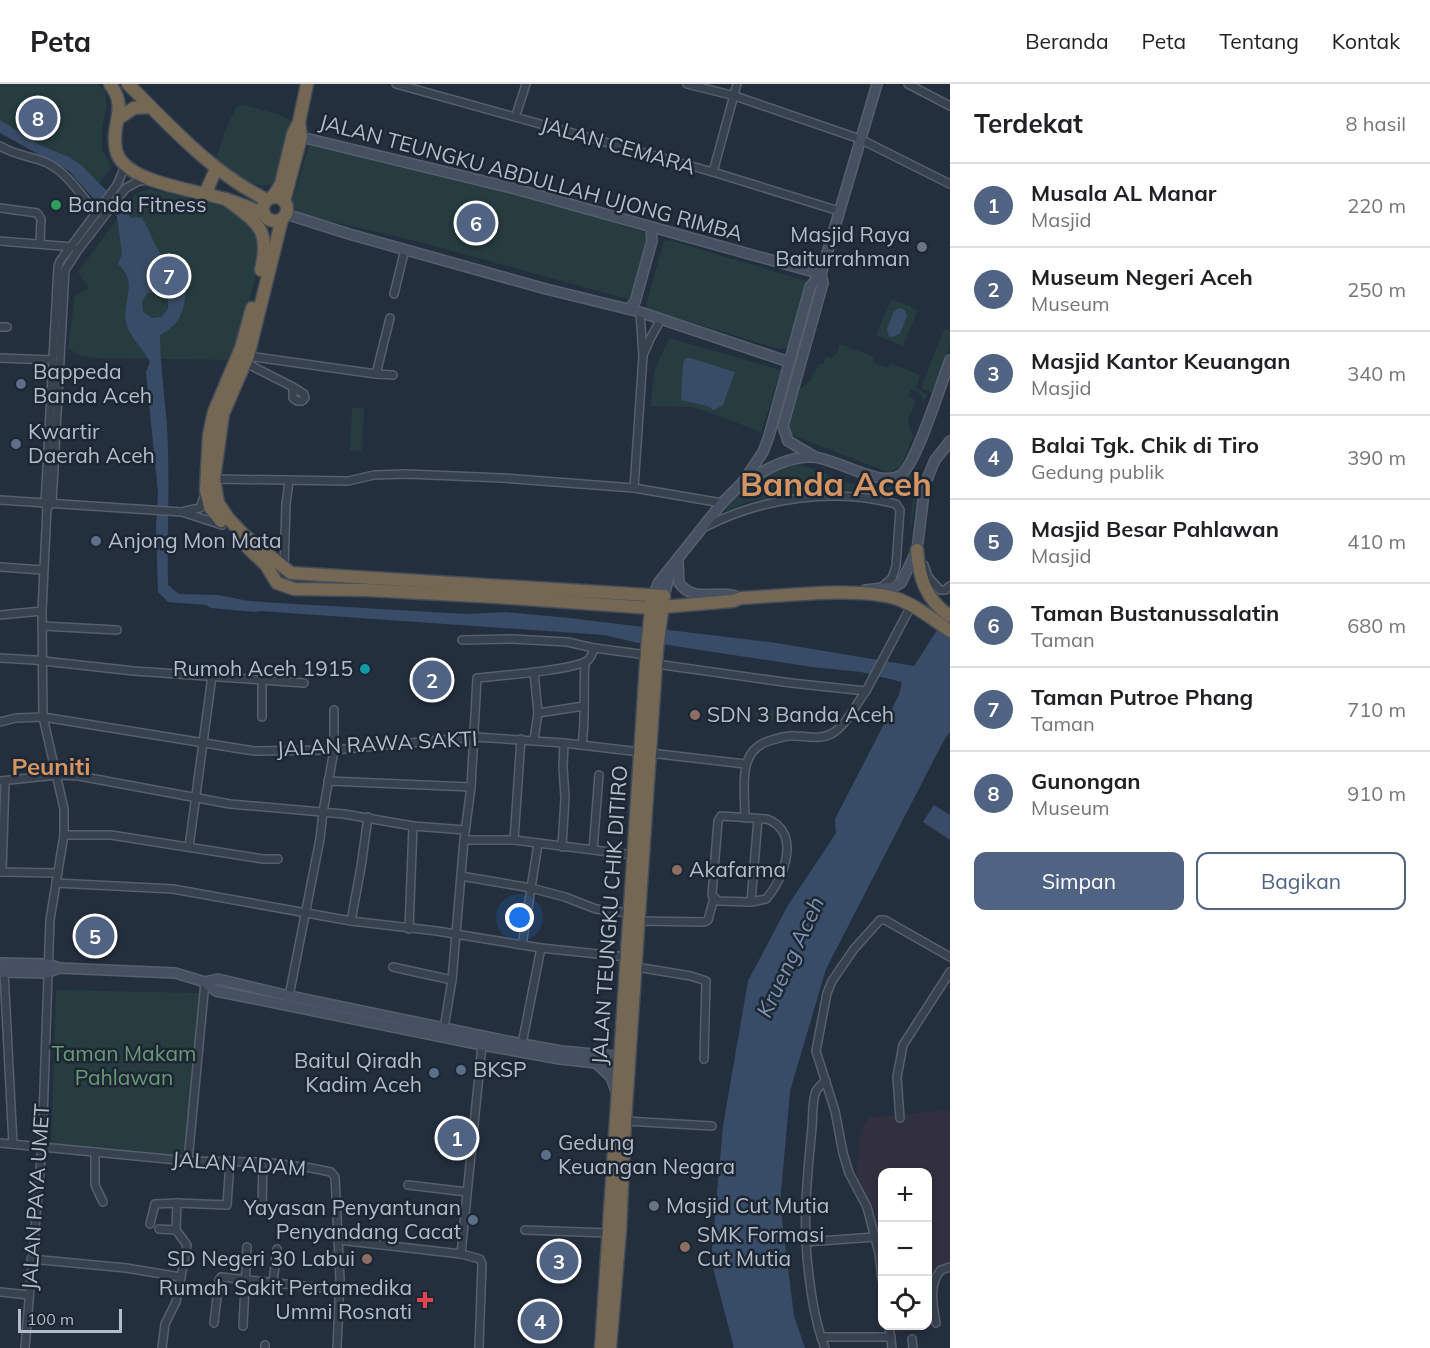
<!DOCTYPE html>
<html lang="id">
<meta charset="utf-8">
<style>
body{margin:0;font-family:Mulish,sans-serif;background:#f6f6f6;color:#202124}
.controls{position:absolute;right:18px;bottom:18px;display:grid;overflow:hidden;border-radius:12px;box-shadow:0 3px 9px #0003}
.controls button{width:54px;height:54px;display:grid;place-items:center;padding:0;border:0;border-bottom:2px solid #e0e0e0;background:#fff;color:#202124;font:30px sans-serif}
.scale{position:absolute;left:18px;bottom:15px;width:104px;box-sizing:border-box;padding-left:6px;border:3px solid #b4bcc9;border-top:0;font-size:16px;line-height:21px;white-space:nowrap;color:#b4bcc9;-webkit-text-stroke:4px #1d2633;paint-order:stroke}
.you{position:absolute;left:520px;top:834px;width:21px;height:21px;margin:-15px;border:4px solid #fff;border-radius:50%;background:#1a73e8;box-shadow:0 0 0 9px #1a73e833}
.badge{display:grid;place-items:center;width:39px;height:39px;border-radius:50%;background:#506383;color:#fff;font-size:20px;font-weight:700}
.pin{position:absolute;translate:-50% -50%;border:3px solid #fff;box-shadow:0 2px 6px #0006}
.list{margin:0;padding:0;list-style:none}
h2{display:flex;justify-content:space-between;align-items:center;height:78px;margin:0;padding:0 24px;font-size:26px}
h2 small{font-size:20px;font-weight:400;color:#757577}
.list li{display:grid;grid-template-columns:39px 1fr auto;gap:18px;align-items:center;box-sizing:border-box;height:84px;padding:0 24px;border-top:2px solid #e0e0e0}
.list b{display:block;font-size:22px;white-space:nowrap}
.list p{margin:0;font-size:20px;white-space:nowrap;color:#757577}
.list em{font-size:20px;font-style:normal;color:#757577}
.actions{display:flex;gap:12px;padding:18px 24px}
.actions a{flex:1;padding:14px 0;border:2px solid #506383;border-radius:12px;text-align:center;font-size:21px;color:#506383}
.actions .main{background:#506383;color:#fff}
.icon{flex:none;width:33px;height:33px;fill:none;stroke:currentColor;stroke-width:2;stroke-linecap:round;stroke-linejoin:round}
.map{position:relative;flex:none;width:950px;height:1264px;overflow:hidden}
header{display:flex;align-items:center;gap:36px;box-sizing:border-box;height:84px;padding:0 30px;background:#fff;border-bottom:2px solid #e0e0e0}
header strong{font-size:28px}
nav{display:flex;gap:33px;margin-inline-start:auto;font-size:21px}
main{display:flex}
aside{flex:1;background:#fff}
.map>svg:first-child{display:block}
.medical{fill:#32303f}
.green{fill:#263c3f}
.water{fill:#394c67;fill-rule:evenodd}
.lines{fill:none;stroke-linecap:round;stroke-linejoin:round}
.street-casing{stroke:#565f6c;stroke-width:10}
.secondary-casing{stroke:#565f6c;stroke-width:12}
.highway-casing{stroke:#434c59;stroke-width:15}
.street{stroke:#38414e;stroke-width:7}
.secondary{stroke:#465061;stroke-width:9}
.highway{stroke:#746855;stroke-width:12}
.leisure-dot{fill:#2e9e5b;stroke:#1d2633;stroke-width:2}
.worship-dot{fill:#6b7280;stroke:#1d2633;stroke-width:2}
.service-dot{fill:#5c6f8a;stroke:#1d2633;stroke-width:2}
.culture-dot{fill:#0f9aa8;stroke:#1d2633;stroke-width:2}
.education-dot{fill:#8d6e63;stroke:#1d2633;stroke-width:2}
.health-dot{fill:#e0444e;stroke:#1d2633;stroke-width:2}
.labels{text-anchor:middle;stroke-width:5;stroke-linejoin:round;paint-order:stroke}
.street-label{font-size:21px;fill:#b4bcc9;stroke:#1d2633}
.poi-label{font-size:21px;fill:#b4bcc9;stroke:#1d2633;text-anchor:start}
.park-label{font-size:21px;fill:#6b9a76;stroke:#1d2633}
.water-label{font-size:22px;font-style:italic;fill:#7c92b1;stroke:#1d2633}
.quarter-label{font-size:24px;font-weight:bold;fill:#d59563;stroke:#1d2633}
.town-label{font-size:33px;font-weight:bold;fill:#d59563;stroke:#1d2633}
</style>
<header>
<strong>Peta</strong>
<nav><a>Beranda</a><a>Peta</a><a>Tentang</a><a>Kontak</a></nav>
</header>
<main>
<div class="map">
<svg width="950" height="1264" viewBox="0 0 950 1264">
<rect width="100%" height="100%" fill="#242f3e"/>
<polygon class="medical" points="950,1026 950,1182 938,1186 931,1220 931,1243 892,1251 891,1242 928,1242 928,1088 882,1088 882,1178 870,1119 856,1094 860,1047 869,1034"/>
<g class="green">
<polygon points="0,0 98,0 105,7 107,21 102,45 102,66 112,84 99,99 69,73 40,61 0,36"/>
<path d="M244,21l33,9 15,7 -12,54c-15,25 -48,-1 -65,-13l10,-31 11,-24z"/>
<polygon points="309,61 340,68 348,64 510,106 643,148 648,150 631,216 416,157 299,130 292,119"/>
<polygon points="150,105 227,123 253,147 259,156 261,172 234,276 97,274 81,272 68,264 75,212 89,204 78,188 135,111 142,107"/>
<polygon points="668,156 807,197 790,263 779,265 648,225 646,221 664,157"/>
<polygon points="891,215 918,226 903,262 876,251"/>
<polygon points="944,245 950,247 950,263 932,309 922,305 922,301"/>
<polygon points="669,254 781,286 761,348 706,327 688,323 650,322 655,286"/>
<polygon points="840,260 874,273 873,278 888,284 890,279 920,291 916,304 927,311 923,321 923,315 919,308 911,305 908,312 913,314 915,318 908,337 913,353 901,382 891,388 885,387 792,351 789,348 789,342 800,305 811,296 818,280 824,279 826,272 831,274 836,271"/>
<polygon points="352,324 364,324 362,367 350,366"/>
<path d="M796,380c42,9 88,49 122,2l-4,17 2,16 -7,37 4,-38 -2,-17 -23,11 -17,2 -17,-4 -42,2 -65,10 -21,9 -3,-2 24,-24 11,-6z"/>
<polygon points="756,625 781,626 780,637 756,636"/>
<polygon points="56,906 201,909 190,1072 51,1061"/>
</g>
<g class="water">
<path d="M0,36l40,25 29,12 12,8 24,24 21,15 -1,6 6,8 6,-1 5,1c12,18 16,49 42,49l2,2c-1,29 3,51 -26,66 0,31 5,62 7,92 3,53 0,105 1,158l11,9 38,1 32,6 29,2 188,11 40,-2 63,6 207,25 138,23 36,-56v122l-6,8 -118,229 -36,122 -10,113 14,112 11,32h-71l-23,-88 12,-134 25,-145 39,-74 49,-74 -1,-14 64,-124 3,-13 -41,-10 -49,-5 -144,-22 -30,-2 -34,-8 -344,-24 -5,1 -44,-4 -5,-3 -38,-3 -10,-10 -2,-65 2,-34 -12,-121 4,-10c-6,-13 -22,-26 -24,-40 -4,-24 13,-38 -8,-58l4,-10 -5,-38 -24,-18 -24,-27 -69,-38zM159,208l9,6v11l-7,8 -9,1 -9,-6 -1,-11 6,-8z"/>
<polygon points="900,224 905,226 907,232 900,250 892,253 889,252 887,245 894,227"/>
<polygon points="685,274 690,274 735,288 723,321 714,326 707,322 681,316 683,280"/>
<polygon points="934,721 950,731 950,756 923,738"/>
</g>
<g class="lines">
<defs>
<g id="street">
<polyline points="396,0 713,88 839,127"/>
<polyline points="687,0 735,12 860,55 950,100"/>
<polyline points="908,0 950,22"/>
<polyline points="517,28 526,0"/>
<path d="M0,62c14,9 30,10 45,16 21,9 37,34 51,51"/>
<polyline points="713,88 737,0"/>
<polyline points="0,124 37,129 41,135 40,160"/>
<polyline points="0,157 73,163"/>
<polyline points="394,210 405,165"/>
<polyline points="0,243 7,243"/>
<polyline points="644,269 650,255 661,235"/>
<polyline points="248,272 376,290 390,234"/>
<polyline points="0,274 52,276"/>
<polyline points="246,279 293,303 304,310 305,314 302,317 297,317 293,314 293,303"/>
<polyline points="376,290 393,291"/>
<polyline points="214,395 348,397 374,391 407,390 503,394 634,404 643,272 640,228"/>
<polyline points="634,404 722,419"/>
<polyline points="0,416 182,428 222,441"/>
<polyline points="47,424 52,419 65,186 78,166 126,104 139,97 149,96"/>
<polyline points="185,427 200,424 204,413"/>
<path d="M705,443c56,-29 130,-40 191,-23l4,6 -4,56 -4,12 -11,10"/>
<polyline points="924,481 928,493 940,506 945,506 950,502"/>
<polyline points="0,483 43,486"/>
<polyline points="284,485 286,420 289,397"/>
<polyline points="0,531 42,527"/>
<polyline points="43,542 117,546"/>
<polyline points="462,556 512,555 567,558 594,564 647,571"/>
<polyline points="0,574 34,576 134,587 304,599"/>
<polyline points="656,580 791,599 866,607 911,522"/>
<polyline points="534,588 538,629 534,656"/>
<polyline points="538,629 584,622"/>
<polyline points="262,633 262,597"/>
<polyline points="0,638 16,634 43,633 254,667 334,666 475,653 564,659 640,668"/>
<path d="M582,661c4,-28 1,-55 3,-83"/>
<polyline points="650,669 745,680"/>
<polyline points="0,697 57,691 79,692 230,720 344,730 413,742 465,746"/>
<polyline points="328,697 471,703"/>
<path d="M721,732l46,3c35,13 17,60 -1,80l-15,3 -33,-1 -6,-6 6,-74z"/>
<path d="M745,734c0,-30 -9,-69 27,-78 8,-2 15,-5 23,-4 13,0 24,4 36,-2 15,-8 25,-30 35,-43"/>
<polyline points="64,751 111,751 263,775 278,775"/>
<polyline points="464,756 514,756 633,771"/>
<polyline points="514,756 521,655"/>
<polyline points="189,763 212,592"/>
<polyline points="562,763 565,714 563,683 564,659"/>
<polyline points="593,766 599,691"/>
<polyline points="0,788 58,789"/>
<polyline points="2,788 5,697"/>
<polyline points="461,792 531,804 565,813 596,825 629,829"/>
<polyline points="56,799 173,805 351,837 437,847 541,864 627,873"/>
<polyline points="751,818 758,735"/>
<polyline points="351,837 361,783 368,733"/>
<polyline points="639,837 704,838 708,836 714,814"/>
<polyline points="409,845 413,742"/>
<polyline points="522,861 538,760"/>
<polyline points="393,883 452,896"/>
<polyline points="636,883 691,892 706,897 704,975"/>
<polyline points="4,888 13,1060"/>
<polyline points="289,912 320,755 323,728 334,666 334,626"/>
<path d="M444,944l8,-48 12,-140 7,-53 6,-109c19,-2 100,-8 111,-18 3,-3 5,-8 6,-12"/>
<polyline points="522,960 541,864"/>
<polyline points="900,1034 897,993 903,961 950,888"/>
<polyline points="625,1037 712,1042"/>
<polyline points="0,1059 188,1077 263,1078 311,1084 331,1088 335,1093 340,1195 337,1264"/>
<polyline points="95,1068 95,1101 103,1118"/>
<polyline points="188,1077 205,898"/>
<polyline points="408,1101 467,1108"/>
<polyline points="262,1125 263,1078"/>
<polyline points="150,1140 155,1120 177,1119"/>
<polyline points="159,1145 176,1146"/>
<polyline points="525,1146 608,1149"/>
<polyline points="339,1156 461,1170 480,1175 482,1180 479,1264"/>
<polyline points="806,1158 875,1153"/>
<polyline points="461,1170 482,961"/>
<polyline points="31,1175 126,1184 181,1193 176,1218 165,1240 162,1264"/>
<polyline points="181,1193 187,1161 176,1146 177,1119 227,1121 230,1077"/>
<polyline points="882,1195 879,1169 867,1123 849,1089 843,1069 835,1027 816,967 827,909 832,897 854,865 880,836 885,836 950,873"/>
<polyline points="273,1198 277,1165"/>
<polyline points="0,1208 29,1211"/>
<polyline points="214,1239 219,1196 221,1193 340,1206"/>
<path d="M936,1239c-3,-17 -8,-39 5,-53l9,-3"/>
<polyline points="243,1242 247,1163"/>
<polyline points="889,1242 892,1264"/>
<polyline points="821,1253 891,1253"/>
<polyline points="912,1255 913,1264"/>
<polyline points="25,1264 42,1062 50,836 64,751 64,725 43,633 42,527 47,424 45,420 58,183 60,177 117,101 125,82"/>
<polyline points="265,1264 265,1261"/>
<path d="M825,1264c-11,-28 -15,-61 -18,-91 -4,-43 1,-87 5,-130 1,-11 0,-26 4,-36 3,-5 6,-7 10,-10"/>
</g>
<g id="secondary">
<polyline points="301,53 512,104 821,190"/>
<polyline points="286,130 349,150 546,205 640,228 789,278"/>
<polyline points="629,225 635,218 652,157 651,143"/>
<polyline points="815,373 788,357 783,342 823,199 821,190 877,0"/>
<path d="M744,398c22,-12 43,-26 69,-25 23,1 68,32 88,18 15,-10 41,-94 49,-115"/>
<path d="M678,477l1,22c15,21 40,5 62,15"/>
<polyline points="865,506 893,503 901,499 917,466 925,400 935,376 950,357"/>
<polyline points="653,511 659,498 722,419 742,399 763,368 769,352 810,203 821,190"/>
<polyline points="664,512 670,488"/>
<polyline points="0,879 48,880 59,884"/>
<polyline points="0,888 47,889 59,884 175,889 205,898 216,907 482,961 560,975 624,982"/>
<polyline points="205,898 218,895 289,912 522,960 561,967 626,973"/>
<polyline points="597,980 611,993 616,1007"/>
</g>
<g id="highway">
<path d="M110,0c19,25 0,40 6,66 7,33 81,40 109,49 12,3 23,8 34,13"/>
<path d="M128,0c43,43 83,88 139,116"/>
<polyline points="119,34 134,24 150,23"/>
<polyline points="205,110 216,85"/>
<circle cx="275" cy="125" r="12"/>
<polyline points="273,113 281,100 293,50 299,38 307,0"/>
<path d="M226,115c31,24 45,29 35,71"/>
<polyline points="284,117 301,53 299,38"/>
<polyline points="282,135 248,272 223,330 214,395 218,419 228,434 244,451 291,489 664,512 657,565 625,1037 620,1147 610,1264"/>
<polyline points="221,437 210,423 206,406 209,351 214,328 241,264 252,224"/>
<path d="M248,464l18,17 11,18 17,6 73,1 129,7 155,11 82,-7 8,-3c43,-2 117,-12 157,1 19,7 36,21 52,32"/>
<path d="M917,466c2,28 9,50 33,66"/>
<polyline points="601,1264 647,565 652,516"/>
</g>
</defs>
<use href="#street" class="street-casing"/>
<use href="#secondary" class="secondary-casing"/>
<use href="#highway" class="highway-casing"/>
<use href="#street" class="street"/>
<use href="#secondary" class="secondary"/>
<use href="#highway" class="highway"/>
</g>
<circle class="leisure-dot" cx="56" cy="121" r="6"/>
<g class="worship-dot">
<circle cx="922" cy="163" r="6"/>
<circle cx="654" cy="1122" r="6"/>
</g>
<g class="service-dot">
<circle cx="21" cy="300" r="6"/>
<circle cx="16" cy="360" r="6"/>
<circle cx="96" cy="457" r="6"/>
<circle cx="461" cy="986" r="6"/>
<circle cx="434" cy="989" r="6"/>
<circle cx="546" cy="1071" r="6"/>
<circle cx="473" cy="1136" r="6"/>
</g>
<circle class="culture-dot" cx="365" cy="585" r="6"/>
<g class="education-dot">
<circle cx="695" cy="631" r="6"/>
<circle cx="677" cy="786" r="6"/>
<circle cx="685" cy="1163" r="6"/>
<circle cx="367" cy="1175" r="6"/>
</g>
<path class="health-dot" d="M422 1207h6v6h6v6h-6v6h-6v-6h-6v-6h6z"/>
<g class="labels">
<g class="street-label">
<text transform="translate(618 62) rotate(16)" y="7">JALAN CEMARA</text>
<text transform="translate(531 94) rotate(15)" y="7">JALAN TEUNGKU ABDULLAH UJONG RIMBA</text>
<text transform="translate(377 660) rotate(-3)" y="7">JALAN RAWA SAKTI</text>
<text transform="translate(610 831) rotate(-86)" y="7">JALAN TEUNGKU CHIK DITIRO</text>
<text transform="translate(239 1080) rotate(4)" y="7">JALAN ADAM</text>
<text transform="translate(36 1113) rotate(-86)" y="7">JALAN PAYA UMET</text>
</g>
<g class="poi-label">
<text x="68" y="128">Banda Fitness</text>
<text x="910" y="158" text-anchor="end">Masjid Raya<tspan x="910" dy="24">Baiturrahman</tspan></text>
<text x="33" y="295">Bappeda<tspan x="33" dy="24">Banda Aceh</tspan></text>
<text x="28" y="355">Kwartir<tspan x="28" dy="24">Daerah Aceh</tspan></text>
<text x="108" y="464">Anjong Mon Mata</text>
<text x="353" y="592" text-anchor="end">Rumoh Aceh 1915</text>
<text x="707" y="638">SDN 3 Banda Aceh</text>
<text x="689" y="793">Akafarma</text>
<text x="422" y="984" text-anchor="end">Baitul Qiradh<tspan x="422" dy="24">Kadim Aceh</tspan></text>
<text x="473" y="993">BKSP</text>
<text x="558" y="1066">Gedung<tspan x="558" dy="24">Keuangan Negara</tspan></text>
<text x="666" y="1129">Masjid Cut Mutia</text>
<text x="461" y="1131" text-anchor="end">Yayasan Penyantunan<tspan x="461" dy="24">Penyandang Cacat</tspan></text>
<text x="697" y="1158">SMK Formasi<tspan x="697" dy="24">Cut Mutia</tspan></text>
<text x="355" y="1182" text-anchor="end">SD Negeri 30 Labui</text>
<text x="412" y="1211" text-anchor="end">Rumah Sakit Pertamedika<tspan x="412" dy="24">Ummi Rosnati</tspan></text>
</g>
<g class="park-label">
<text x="124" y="977">Taman Makam<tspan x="124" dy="24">Pahlawan</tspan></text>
</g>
<g class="water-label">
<text transform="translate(790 873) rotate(-65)" y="8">Krueng Aceh</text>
</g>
<g class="quarter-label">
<text x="51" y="691">Peuniti</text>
</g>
<g class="town-label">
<text x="836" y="412">Banda Aceh</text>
</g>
</g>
</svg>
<div class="controls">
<button>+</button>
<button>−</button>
<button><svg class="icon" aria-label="locate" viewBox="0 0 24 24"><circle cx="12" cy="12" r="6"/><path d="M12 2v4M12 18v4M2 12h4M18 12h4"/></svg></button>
</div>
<div class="scale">100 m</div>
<div class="you"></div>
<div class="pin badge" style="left:457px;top:1054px">1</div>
<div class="pin badge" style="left:432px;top:596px">2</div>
<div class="pin badge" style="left:559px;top:1177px">3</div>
<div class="pin badge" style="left:540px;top:1237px">4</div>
<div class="pin badge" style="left:95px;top:852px">5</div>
<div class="pin badge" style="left:476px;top:139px">6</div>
<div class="pin badge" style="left:169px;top:192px">7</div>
<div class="pin badge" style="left:38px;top:34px">8</div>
</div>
<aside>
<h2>Terdekat<small>8 hasil</small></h2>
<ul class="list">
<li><span class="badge">1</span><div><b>Musala AL Manar</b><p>Masjid</p></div><em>220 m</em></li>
<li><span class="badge">2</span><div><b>Museum Negeri Aceh</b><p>Museum</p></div><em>250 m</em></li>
<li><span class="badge">3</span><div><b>Masjid Kantor Keuangan</b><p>Masjid</p></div><em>340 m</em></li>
<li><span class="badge">4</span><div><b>Balai Tgk. Chik di Tiro</b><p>Gedung publik</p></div><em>390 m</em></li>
<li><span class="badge">5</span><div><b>Masjid Besar Pahlawan</b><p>Masjid</p></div><em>410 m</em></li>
<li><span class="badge">6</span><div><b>Taman Bustanussalatin</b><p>Taman</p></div><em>680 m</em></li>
<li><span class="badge">7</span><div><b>Taman Putroe Phang</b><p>Taman</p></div><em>710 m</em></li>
<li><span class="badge">8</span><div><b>Gunongan</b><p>Museum</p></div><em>910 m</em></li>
</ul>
<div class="actions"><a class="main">Simpan</a><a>Bagikan</a></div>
</aside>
</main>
